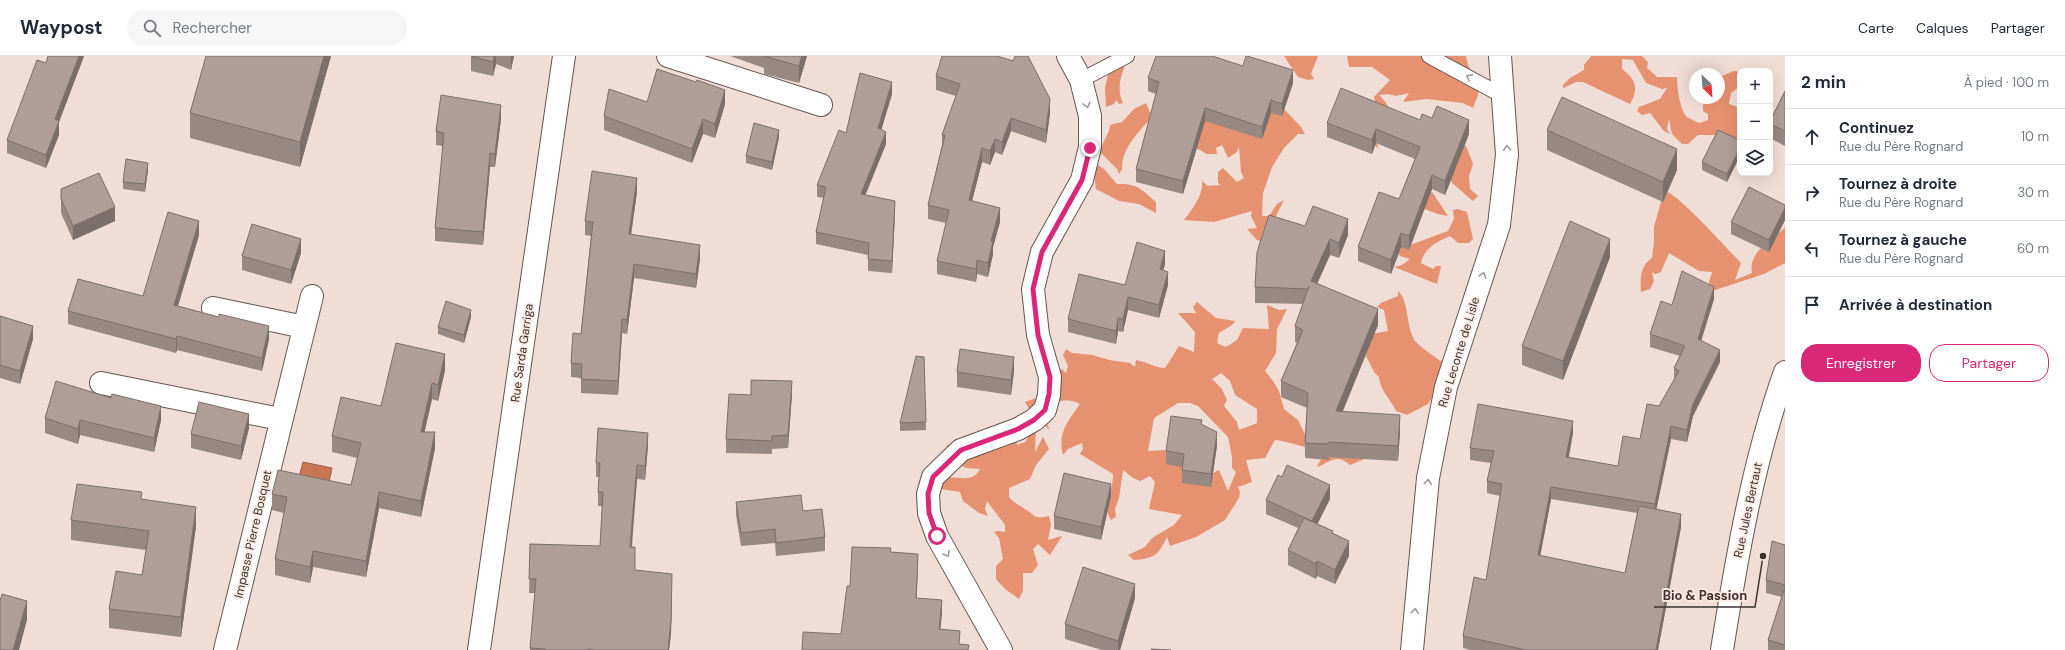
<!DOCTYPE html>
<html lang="fr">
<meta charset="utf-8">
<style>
body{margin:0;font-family:"DM Sans",sans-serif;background:#f6f6f7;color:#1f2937}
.controls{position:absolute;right:12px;top:12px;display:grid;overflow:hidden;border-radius:8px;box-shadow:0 4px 16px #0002}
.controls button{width:36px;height:36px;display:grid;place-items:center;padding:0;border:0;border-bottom:1px solid #e0e1e3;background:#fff;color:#1f2937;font:20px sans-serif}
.compass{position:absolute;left:1689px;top:12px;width:36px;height:36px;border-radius:50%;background:#fff;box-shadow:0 4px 16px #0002;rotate:155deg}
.stop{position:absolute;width:12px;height:12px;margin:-9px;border:3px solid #db2777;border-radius:50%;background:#fff}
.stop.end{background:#db2777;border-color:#fff;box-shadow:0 1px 4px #0008}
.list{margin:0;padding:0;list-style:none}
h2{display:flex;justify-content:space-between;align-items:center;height:52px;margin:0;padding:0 16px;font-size:17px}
h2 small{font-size:13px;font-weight:400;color:#747a83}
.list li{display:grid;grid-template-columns:26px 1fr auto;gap:12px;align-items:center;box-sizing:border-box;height:56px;padding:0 16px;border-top:1px solid #e0e1e3}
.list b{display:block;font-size:15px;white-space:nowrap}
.list p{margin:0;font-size:13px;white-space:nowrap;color:#747a83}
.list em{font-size:13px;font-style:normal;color:#747a83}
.actions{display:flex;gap:8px;padding:12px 16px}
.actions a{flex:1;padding:9px 0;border:1px solid #db2777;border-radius:16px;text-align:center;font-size:14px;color:#db2777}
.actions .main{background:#db2777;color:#fff}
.icon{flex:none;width:22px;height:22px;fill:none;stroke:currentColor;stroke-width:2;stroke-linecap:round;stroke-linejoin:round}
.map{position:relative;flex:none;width:1785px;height:594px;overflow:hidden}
header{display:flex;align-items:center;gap:24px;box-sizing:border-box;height:56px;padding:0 20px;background:#fff;border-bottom:1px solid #e0e1e3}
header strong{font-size:19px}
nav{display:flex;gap:22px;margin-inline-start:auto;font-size:14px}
.search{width:280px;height:36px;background:#f6f6f7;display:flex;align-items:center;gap:10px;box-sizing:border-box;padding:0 14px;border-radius:22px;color:#747a83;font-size:15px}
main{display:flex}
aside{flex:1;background:#fff}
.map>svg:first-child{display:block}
.forest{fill:#e6916f;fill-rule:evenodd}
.water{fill:#c87554;stroke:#9d614a}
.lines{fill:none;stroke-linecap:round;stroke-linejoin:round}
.lane-casing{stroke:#645550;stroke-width:16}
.street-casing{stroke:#645550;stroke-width:24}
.lane{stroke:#fff;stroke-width:14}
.street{stroke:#fff;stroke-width:22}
.wall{fill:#968883;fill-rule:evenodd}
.shaded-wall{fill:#7a6f6a}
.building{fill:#af9e98;stroke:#7a6f6a}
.oneway{stroke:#9c9998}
.route{stroke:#db2777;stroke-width:5}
.labels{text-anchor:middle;stroke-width:3.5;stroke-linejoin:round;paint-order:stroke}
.street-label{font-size:12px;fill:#3a3331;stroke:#fceae3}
.leader{fill:none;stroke:#3a3331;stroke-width:1.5}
.callout-dot{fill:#3a3331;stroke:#fceae3;stroke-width:1.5}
.callout-label{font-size:13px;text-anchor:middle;font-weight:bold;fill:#3a3331;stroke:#fceae3;stroke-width:3.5;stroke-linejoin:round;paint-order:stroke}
</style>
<header>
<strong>Waypost</strong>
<div class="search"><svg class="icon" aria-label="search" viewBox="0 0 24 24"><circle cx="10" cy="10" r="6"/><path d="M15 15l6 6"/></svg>Rechercher</div>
<nav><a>Carte</a><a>Calques</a><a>Partager</a></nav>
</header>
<main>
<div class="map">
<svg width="1785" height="594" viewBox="0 0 1785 594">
<rect width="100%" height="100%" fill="#efddd6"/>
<g class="forest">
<path d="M1112,0h16c-5,16 -13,30 -5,47l-4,1 -3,-4 -2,4 -8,3 -1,-19z"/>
<polygon points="1284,0 1318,0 1311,18 1314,23 1308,24 1298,21"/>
<path d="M1347,0h119c3,25 23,18 7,52l-10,-5 -37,-4 -23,3 6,-9 -13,3 -8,-2 -9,1c18,19 11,20 -6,36l6,18 -13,-12 -1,-9 9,-9 5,-1 -5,-21 16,-17 -18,-13h-23z"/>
<path d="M1589,0h53l6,6 -1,6 10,9h20c0,10 3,34 10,40 3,2 8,4 12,6l9,-3v-6l-5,-3v-13h16v-21l15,-6 6,1v14l-9,7 -2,11 11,4v34l-24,-7h-18l-10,9h-6l-10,-10 -3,-15 -2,10 3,5 -6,-3 -14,-18 -8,2 -5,-4 2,-4 21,-8 7,-11 -5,1 -16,-6 -13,-23 -11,-1v10c14,10 17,20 8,35l-47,-22h-7l-13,6v-3l7,-7 14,-8v-5l7,-9z"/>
<path d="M1146,47l6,14c-14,16 -30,30 -30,52l-3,5 -2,-5 -17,-17c2,-10 10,-19 10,-27l12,-3 12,-13z"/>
<path d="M1205,49l62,21 -2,-16 16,3 3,-4 17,18 4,7h-7l-14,14 -12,19 -9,26 -1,23h7l8,-12 7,-4 -8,16 -10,10v17l-9,-3 -10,-11 10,-1 -6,-12 1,-5 -38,11 -30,-2c8,-10 20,-26 18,-39l6,5 12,-1 -2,-3v-10l5,-4 14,14 7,-4 -3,-6 -2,-25 -2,5 -9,6 -6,-13 -6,3 1,6h-10l-9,-5 -7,1z"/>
<polygon points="1455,81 1466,90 1473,108 1469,120 1470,133 1478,140 1473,145 1452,127 1445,107"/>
<path d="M1098,109l6,4 13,15c20,-1 24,5 39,18v11l-17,-9 -20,-3 -23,-12 -2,-15z"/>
<path d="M1664,135c13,1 65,60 77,72l-6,17 17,-7c-4,-23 21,-32 33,-46v36l-21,11 -58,19 6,-21 -13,-1 -30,-18 -8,19 -6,2 -3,-2 2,9 -4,8 -9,3c-1,-13 -1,-26 11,-34l2,-16v-15z"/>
<polygon points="1432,136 1448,160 1438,158 1419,151 1427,140"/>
<path d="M1458,153l9,3 6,27 -4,4h-11l-8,-7c-12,5 -27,13 -29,27l12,6 3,-3h5l-4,18 -43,-17 8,-2 8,-6 -10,-3 -4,-5 2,-9 12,3 38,-14 6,-12 -1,-9z"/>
<path d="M1398,235c11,9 8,37 17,50 6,7 18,14 25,20l14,-4 -20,32 -2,8 -4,7 -21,11 -11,-4c-6,-14 -15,-18 -17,-34l-5,-5 -8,-16 6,-22 16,-3 -4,-21 -7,-3 4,-4 17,-7z"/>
<path d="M1197,246l19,16 19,3 -3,4 -13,8 -2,10 9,4 11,-7 6,-12 26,1 -2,-24 12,5 8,-1 -10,20 -1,24 -11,18 8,10 6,10 5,18 14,11 10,21 61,16 -19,8c-14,-12 -19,-3 -33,2l7,-14c-13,-4 -37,-12 -49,-13l-10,18 -19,2 6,22 -14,5 2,5 -1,6 -14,22 -29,17 -26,9 -3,-9c-8,18 -14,22 -33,23l-6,-5 17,-8 7,-9 22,-13 8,-10 -33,-6 6,-27 -5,-6 -10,5 -7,-3 -10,-8 -4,28 -4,11 1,8 -5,3c-12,-21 3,-26 2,-46l-33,-20 3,-5 -1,-6 -14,6 -5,6c-6,-23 6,-35 17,-51 -16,-8 -25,-2 -38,9l8,17 -17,-15 -8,-13 14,-5 17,-26 6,-2 4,4 2,-7 -5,-11 3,-6 6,4 20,2 17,5 21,3 5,4 1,-7c11,2 20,8 29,8l14,-22 15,6 1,-20 -17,-19h18l-3,-6zM1221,317l9,8 5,14 22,14v14l-18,7 -2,-8 -13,-16 3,-6 -5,-11 -10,-10zM1178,347h12l8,3 30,31 4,20v11l4,4 -8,19 -9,-21 -8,4 -47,-24 -16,1 6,-33z"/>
<path d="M1005,366l12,17v6l8,-3 11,-16 -1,26 8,-15 6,12 -13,16 -6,14 -21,9v9c5,6 10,8 16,12 11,6 8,11 24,7l2,9 -3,15 14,-4 -12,19 -12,-11 -5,5 5,16 -6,8h-9v18l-4,8 -14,-10 -9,-10v-13l7,-7 -4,-21 -5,-6 5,-1 6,1v-7l-18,-24 -2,8 3,7 -9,-3 -16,-12 -3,-9 -31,-5c4,-2 9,-7 14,-8 13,-5 29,6 37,-10 -21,-1 -20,-3 -34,-18l1,-6 17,-4z"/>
</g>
<polygon class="water" points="303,406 332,412 328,431 298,425"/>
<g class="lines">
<defs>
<g id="lane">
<polyline points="1429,0 1503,40"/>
<polyline points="1081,24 1127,0"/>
</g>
<g id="street">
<polyline points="668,0 821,49"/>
<polyline points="213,252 304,271"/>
<polyline points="101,327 280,363"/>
<polyline points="225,594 312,240"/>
<polyline points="479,594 564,0"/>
<polyline points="1001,594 937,480 929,457 928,438 933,421 961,394 1018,373 1034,364 1045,354 1049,339 1050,321 1038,279 1033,233 1042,196 1082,124 1090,91 1090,60 1081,24 1068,0"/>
<polyline points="1412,594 1428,422 1446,331 1499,169 1507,99 1500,0"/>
<path d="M1722,594c15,-94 31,-188 63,-278"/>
</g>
</defs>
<use href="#lane" class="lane-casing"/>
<use href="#street" class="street-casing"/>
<use href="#lane" class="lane"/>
<use href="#street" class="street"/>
</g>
<g class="wall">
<polygon points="84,0 59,65 59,79 46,112 7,97 7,84 46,7"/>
<polygon points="206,0 331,0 300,111 190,82 190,57"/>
<polygon points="471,0 514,0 511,14 496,8 493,20 471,15"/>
<polygon points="730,0 807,0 799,27 764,18 764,12"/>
<polygon points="936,20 1050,57 1046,87 1011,75 1002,99 995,96 990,109 982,106 972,145 1000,166 993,191 993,198 988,221 977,218 976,226 937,218 937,205 946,167 928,163 928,149 942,89 942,79 956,40 936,34"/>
<polygon points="1148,22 1293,27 1282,60 1271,57 1262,83 1205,65 1183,138 1136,126 1136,113 1156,38 1148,35"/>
<polygon points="1785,35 1785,90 1770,82 1770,65"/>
<polygon points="892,38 881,74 886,88 865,139 895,157 892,217 868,215 868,199 816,188 816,176 824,142 817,141 817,129 846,77"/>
<polygon points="725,48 715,82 703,78 692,107 604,74 604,60"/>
<polygon points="501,63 495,111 490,111 483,189 435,185 435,172 443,90 436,89 436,75"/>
<polygon points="1420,64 1469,78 1445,139 1432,133 1409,194 1401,191 1391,218 1358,205 1358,191 1399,143 1415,103 1376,87 1372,98 1327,81 1327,67"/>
<polygon points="1547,74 1677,114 1663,146 1547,94"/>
<polygon points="779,81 772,114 746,107 746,100"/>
<polygon points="1740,84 1740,100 1727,126 1702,114 1702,106"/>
<polygon points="148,114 145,136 123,133 123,126"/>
<polygon points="61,133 115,165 73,184 61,157"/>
<polygon points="637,136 631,179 700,203 696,232 634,222 627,278 622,277 618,339 581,337 581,322 571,321 571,307 581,278 591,180 585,179 585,165"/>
<polygon points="1785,149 1785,164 1769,196 1731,178 1731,166"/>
<polygon points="1305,170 1348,179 1339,202 1330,199 1317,228 1378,269 1343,355 1400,375 1398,405 1329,401 1329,404 1305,402 1305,387 1307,352 1281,341 1281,325 1297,287 1295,286 1295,270 1303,248 1255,247 1255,231"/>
<polygon points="199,179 178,250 269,283 262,315 177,294 176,297 68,268 68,255 143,240"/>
<polygon points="301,197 291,228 242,214 242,200"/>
<polygon points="1610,201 1563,324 1522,309 1522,290"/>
<polygon points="1165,208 1163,214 1168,229 1159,262 1128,254 1123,276 1118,275 1116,288 1068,276 1068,263 1125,229"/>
<path d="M1714,243l-13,41 19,22 -27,54 -6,26 -16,-3 -15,71 25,17 -23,123h-188l-7,-2v-12l23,-56 14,-84 -13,-3v-12l4,-18 -21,-3v-12l103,-15 -4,24 49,9 22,-27 34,-59v-12l6,-12 -30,-9v-13l22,-29zM1551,443l86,14 -12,60 -85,-17z"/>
<polygon points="0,260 33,283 20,328 0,322"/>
<polygon points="471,261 464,287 438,278 438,271"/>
<polygon points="924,301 926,374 900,375 900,367"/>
<polygon points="445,314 438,345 432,343 424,376 435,392 421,461 379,452 366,521 313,511 310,527 275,519 275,503 284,457 272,454 272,438 351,429 357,402 332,396 332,380 381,350"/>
<polygon points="1014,315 1011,339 957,331 957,316"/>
<polygon points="792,338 788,392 772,393 772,398 726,397 726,383 751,339"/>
<polygon points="111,342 161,364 154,396 80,379 78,388 45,377 45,362"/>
<polygon points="249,372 241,404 191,392 191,378"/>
<polygon points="1217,389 1211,431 1182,427 1182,411 1166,408 1166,395"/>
<polygon points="648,390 645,424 637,423 632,491 635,514 672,532 671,578 669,594 530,594 535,537 529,537 530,488 600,490 602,450 598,450 598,436 599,421 596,421 596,407"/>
<polygon points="1111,440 1101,484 1054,473 1054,460"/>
<polygon points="142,443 196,470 181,581 109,572 109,553 142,519 146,494 71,484 71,464"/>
<polygon points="1330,443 1317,468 1333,478 1349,500 1335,528 1317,520 1316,523 1288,509 1288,494 1298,472 1266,458 1266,444"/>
<polygon points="736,446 803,455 825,481 825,495 776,500 775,487 741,490 736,459"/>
<polygon points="1785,489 1785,594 1768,594 1768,584 1782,541 1766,537 1766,524"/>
<polygon points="1135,542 1120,594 1102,594 1065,583 1065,568"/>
</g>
<g class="shaded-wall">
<polygon points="79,0 84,0 55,77 55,63"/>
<polygon points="324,0 331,0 300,111 300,86"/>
<polygon points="494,0 496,0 496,8 493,20 493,6"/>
<polygon points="511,0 514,0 511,14"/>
<polygon points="802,0 807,0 799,27 799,10"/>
<polygon points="1293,14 1293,27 1282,60 1282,48"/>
<polygon points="892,26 892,38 878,85 878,72"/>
<polygon points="725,34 725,48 715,82 715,68"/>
<polygon points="1050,43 1050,57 1046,87 1046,74"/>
<polygon points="1271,44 1271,57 1262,83 1262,71"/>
<polygon points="501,49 501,63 495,111 495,98"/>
<polygon points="1205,52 1205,65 1183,138 1183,125"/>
<polygon points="1011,62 1011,75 1002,99 1002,86"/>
<polygon points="703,63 703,78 692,107 692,93"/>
<polygon points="1469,64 1469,78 1445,139 1445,125"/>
<polygon points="59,65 59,79 46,112 46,99"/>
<polygon points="1376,73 1376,87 1372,98 1372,84"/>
<polygon points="779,74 779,81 772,114 772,106"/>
<polygon points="886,76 886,88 861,150 861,138"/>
<polygon points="995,83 995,96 990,109 990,95"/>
<polygon points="982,92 982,106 969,157 969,144"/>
<polygon points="1740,92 1740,100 1727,126 1727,118"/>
<polygon points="1677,93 1677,114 1663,146 1663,126"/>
<polygon points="490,97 490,111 483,189 483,176"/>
<polygon points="148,107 148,114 145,136 145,128"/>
<polygon points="1432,119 1432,133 1409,194 1409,180"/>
<polygon points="637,122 637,136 629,192 629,178"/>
<polygon points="895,145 895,157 892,217 892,205"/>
<polygon points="115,151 115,165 73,184 73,170"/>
<polygon points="1000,152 1000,166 993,191 993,198 988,221 988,207 991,185"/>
<polygon points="1785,152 1785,164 1769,196 1769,184"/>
<polygon points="1348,163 1348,179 1339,202 1339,187"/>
<polygon points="199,165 199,179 174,263 174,249"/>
<polygon points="1401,177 1401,191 1391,218 1391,204"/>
<polygon points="301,183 301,197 291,228 291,214"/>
<polygon points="1330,183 1330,199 1311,241 1311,225"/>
<polygon points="1610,183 1610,201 1563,324 1563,305"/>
<polygon points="700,189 700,203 696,232 696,218"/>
<polygon points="1165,195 1165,208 1160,226 1160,213"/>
<polygon points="977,204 977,218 976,226 976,213"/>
<polygon points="634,208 634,222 627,278 627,264"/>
<polygon points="1168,216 1168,229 1159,262 1159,249"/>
<polygon points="1714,231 1714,243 1698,295 1698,283"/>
<polygon points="1128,241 1128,254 1123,276 1123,263"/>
<polygon points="1378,253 1378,269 1336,371 1336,355"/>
<polygon points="471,254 471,261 464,287 464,279"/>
<polygon points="1118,262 1118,275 1116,288 1116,275"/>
<polygon points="622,263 622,277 618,339 618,325"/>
<polygon points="33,270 33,283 20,328 20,315"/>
<polygon points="269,270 269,283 262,315 262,302"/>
<polygon points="177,280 177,294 176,297 176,283"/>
<polygon points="1720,294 1720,306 1693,360 1687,386 1687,374 1693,348"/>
<polygon points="445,298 445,314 438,345 438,329"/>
<polygon points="1014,301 1014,315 1011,339 1011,324"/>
<polygon points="792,325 792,338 788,392 788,379"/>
<polygon points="432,327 432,343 421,392 421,376"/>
<polygon points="161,350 161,364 154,396 154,382"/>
<polygon points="249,358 249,372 241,404 241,390"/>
<polygon points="1400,359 1400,375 1398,405 1398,390"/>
<polygon points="80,364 80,379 78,388 78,373"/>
<polygon points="1573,365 1573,377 1566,413 1566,401"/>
<polygon points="1671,370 1671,383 1655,460 1655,448"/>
<polygon points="435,376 435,392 421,461 421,445"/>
<polygon points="1217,376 1217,389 1211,431 1211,418"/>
<polygon points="648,377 648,390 645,424 645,410"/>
<polygon points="637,409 637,423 630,504 630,491"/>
<polygon points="1111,428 1111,440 1101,484 1101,471"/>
<polygon points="1330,429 1330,443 1312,479 1312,465"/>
<polygon points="1551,431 1551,443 1538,512 1538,499"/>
<polygon points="379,436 379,452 366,521 366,505"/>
<polygon points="196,451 196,470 181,581 181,561"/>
<polygon points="1681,458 1681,471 1658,594 1656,594"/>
<polygon points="1349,485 1349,500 1335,528 1335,514"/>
<polygon points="313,495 313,511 310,527 310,511"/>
<polygon points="918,498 918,512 916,556 916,542"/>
<polygon points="1317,505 1317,520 1316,523 1316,508"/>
<polygon points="1135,528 1135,542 1120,594 1118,594 1118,585"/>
<polygon points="672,532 671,578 669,594 668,594"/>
<polygon points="942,544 942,558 939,587 939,573"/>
<polygon points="27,545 27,564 19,594 13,594"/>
</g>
<g class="building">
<polygon points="48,0 79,0 55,63 59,65 46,99 7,84 37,4 46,7"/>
<polygon points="206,0 324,0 300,86 190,57"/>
<polygon points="471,0 494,0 493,6"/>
<polygon points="764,0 802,0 799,10"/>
<polygon points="942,0 997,0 1013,5 1015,0 1028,0 1050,43 1046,74 1011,62 1002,86 995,83 990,95 982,92 969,144 1000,152 991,185 993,185 988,207 977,204 976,213 937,205 949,154 928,149 945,79 942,79 960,28 936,20"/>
<polygon points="1156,0 1212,0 1243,10 1246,0 1247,0 1293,14 1282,48 1271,44 1262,71 1205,52 1183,125 1136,113 1159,26 1148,22"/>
<polygon points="657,13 696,26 697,24 725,34 715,68 703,63 692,93 604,60 609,33 647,46"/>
<polygon points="860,17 892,26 878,72 886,76 861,138 895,145 892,205 868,203 869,187 816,176 826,131 817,129 839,74 846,77"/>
<polygon points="1341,32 1420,64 1422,58 1432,62 1437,50 1469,64 1445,125 1432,119 1409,180 1401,177 1391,204 1358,191 1379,136 1399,143 1420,91 1376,73 1372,84 1327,67"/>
<polygon points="1785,35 1785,75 1770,68 1770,65"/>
<polygon points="441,39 501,49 495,98 490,97 483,176 435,172 444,77 436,75"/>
<polygon points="1562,41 1677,93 1663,126 1547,74"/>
<polygon points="754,67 779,74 772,106 746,100"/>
<polygon points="1718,74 1740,84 1740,92 1727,118 1702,106"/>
<polygon points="126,103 148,107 145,128 123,126"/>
<polygon points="592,115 637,122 629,178 700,189 696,218 634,208 627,264 622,263 618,325 581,323 582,308 571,307 573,277 581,278 593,166 585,165"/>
<polygon points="99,117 115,151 73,170 61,143 61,133"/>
<polygon points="1749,131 1785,149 1785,152 1769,184 1731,166"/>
<polygon points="1313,150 1348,163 1339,187 1330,183 1311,225 1378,253 1336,355 1400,359 1398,390 1329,386 1329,388 1305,387 1308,337 1281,325 1303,274 1295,270 1309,230 1308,233 1255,231 1257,196 1269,159 1305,170"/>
<polygon points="168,156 199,165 174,249 219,261 219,258 269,270 262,302 177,280 176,283 68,255 78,223 143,240"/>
<polygon points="1570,165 1610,183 1563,305 1522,290"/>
<polygon points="252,168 301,183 291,214 242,200"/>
<polygon points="1137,186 1165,195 1160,213 1168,216 1159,249 1128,241 1123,263 1118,262 1116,275 1068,263 1079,218 1125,229"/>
<polygon points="1682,215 1714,231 1698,283 1720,294 1693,348 1687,374 1671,370 1655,448 1551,431 1538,499 1625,517 1639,450 1681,458 1656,594 1526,594 1463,580 1474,521 1486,524 1502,428 1487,425 1494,395 1470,392 1478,348 1573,365 1566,401 1618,410 1623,380 1640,383 1647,348 1659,350 1679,315 1674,312 1685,290 1650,278 1661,245 1672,249"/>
<polygon points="446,245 471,254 464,279 438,271"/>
<polygon points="0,260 33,270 20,315 0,309"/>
<polygon points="396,287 445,298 438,329 432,327 421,376 435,376 421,445 379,436 366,505 313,495 310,511 275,503 287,441 272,438 278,414 351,429 361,387 332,380 341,341 381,350"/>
<polygon points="960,293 1014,301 1011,324 957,316"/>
<polygon points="916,300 924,301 926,366 900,367"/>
<polygon points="751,324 792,325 788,379 772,380 772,385 726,383 729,338 751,339"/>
<polygon points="56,325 111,342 112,338 161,350 154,382 80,364 78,373 45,362"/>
<polygon points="199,346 249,358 241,390 191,378"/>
<polygon points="1171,360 1202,364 1201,368 1217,376 1211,418 1182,414 1184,398 1166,395"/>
<polygon points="598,372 648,377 645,410 637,409 630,491 635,491 635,514 672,518 671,564 668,594 593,594 588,593 588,594 545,594 545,593 530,592 536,523 529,523 530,488 600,490 603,436 598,436 600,407 596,407"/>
<polygon points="1287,409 1330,429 1312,465 1266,444 1278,419 1282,421"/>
<polygon points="1064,417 1111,428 1101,471 1054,460"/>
<polygon points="77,428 142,436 141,443 196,451 181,561 109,553 116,515 142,519 149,475 71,464"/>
<polygon points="801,439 803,455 822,453 825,481 776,487 775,473 741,477 736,446"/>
<polygon points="1304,462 1333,475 1332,477 1349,485 1335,514 1317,505 1316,508 1288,494"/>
<polygon points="1772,485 1785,489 1785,529 1766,524"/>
<polygon points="852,491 891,492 890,496 918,498 916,542 942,544 939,573 960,575 959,588 969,589 968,594 802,594 803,576 841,578 847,530 850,530"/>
<polygon points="1083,511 1135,528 1118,585 1065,568"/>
<polygon points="1785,531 1785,589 1768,584"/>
<polygon points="2,538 27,545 13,594 0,594 0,545"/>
<polygon points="1151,593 1171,594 1151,594"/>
</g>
<defs><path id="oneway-chevron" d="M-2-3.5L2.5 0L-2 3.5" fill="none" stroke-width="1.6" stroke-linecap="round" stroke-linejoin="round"/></defs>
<g class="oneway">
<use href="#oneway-chevron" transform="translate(1469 21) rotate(-151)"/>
<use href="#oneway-chevron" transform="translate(1087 49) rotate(76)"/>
<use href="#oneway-chevron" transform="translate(1507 92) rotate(-94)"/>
<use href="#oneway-chevron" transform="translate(1483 219) rotate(-72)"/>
<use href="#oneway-chevron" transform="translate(1428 426) rotate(-83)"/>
<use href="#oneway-chevron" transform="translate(947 498) rotate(60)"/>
<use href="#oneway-chevron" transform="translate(1415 555) rotate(-84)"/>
</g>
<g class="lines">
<polyline class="route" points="937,480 929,457 928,438 933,421 961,394 1018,373 1034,364 1045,354 1049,338 1050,321 1038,279 1033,233 1042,196 1082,124 1090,92"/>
</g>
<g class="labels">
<g class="street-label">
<text transform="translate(1459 296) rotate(-73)" y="4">Rue Leconte de Lisle</text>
<text transform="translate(522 297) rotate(-82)" y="4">Rue Sarda Garriga</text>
<text transform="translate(1748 454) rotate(-78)" y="4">Rue Jules Bertaut</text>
<text transform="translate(253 478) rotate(-77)" y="4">Impasse Pierre Bosquet</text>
</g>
</g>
<path class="leader" d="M1763 500L1755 551H1654"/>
<circle class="callout-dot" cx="1763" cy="500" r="4"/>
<g class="callout-label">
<text x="1705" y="544">Bio &amp; Passion</text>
</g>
</svg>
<div class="controls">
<button>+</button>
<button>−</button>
<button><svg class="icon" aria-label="layers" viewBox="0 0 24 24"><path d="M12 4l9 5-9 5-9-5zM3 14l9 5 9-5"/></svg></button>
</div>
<svg class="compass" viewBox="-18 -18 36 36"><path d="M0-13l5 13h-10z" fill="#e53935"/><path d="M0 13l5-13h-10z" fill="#747a83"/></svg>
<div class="stop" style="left:937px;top:480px"></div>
<div class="stop end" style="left:1090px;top:92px"></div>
</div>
<aside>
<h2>2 min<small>À pied · 100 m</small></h2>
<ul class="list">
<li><svg class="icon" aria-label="ahead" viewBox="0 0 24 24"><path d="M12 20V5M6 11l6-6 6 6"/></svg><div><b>Continuez</b><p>Rue du Père Rognard</p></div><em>10 m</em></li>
<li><svg class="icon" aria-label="right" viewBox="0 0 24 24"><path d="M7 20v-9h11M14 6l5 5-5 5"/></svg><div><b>Tournez à droite</b><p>Rue du Père Rognard</p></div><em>30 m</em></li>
<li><svg class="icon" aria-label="left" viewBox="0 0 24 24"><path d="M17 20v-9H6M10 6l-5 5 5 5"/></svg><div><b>Tournez à gauche</b><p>Rue du Père Rognard</p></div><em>60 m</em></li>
<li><svg class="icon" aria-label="arrive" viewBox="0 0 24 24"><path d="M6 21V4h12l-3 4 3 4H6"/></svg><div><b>Arrivée à destination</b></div></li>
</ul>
<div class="actions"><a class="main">Enregistrer</a><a>Partager</a></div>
</aside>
</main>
